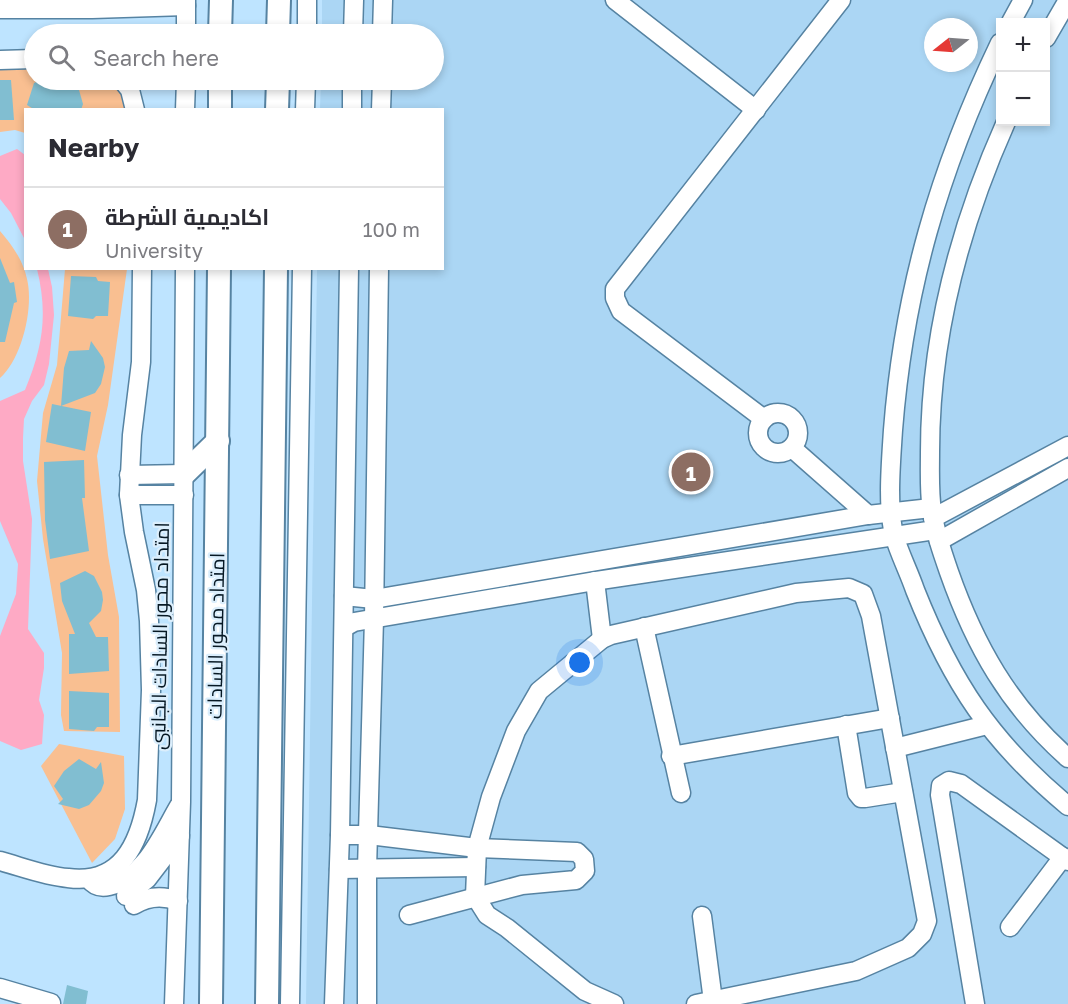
<!DOCTYPE html>
<meta charset="utf-8">
<style>
body{margin:0;font-family:"Golos Text",Cairo,sans-serif;background:#f7f7f7;color:#2b2b33}
.controls{position:absolute;right:18px;top:18px;display:grid;overflow:hidden;border-radius:0px;box-shadow:0 3px 9px #0003}
.controls button{width:54px;height:54px;display:grid;place-items:center;padding:0;border:0;border-bottom:2px solid #e1e1e2;background:#fff;color:#2b2b33;font:30px sans-serif}
.compass{position:absolute;left:924px;top:18px;width:54px;height:54px;border-radius:50%;background:#fff;box-shadow:0 3px 9px #0003;rotate:253deg}
.you{position:absolute;left:580px;top:663px;width:21px;height:21px;margin:-15px;border:4px solid #fff;border-radius:50%;background:#1a73e8;box-shadow:0 0 0 9px #1a73e833}
.badge{display:grid;place-items:center;width:39px;height:39px;border-radius:50%;background:#ad6d35;color:#fff;font-size:20px;font-weight:700}
.pin{position:absolute;translate:-50% -50%;border:3px solid #fff;box-shadow:0 2px 6px #0006}
.list{margin:0;padding:0;list-style:none}
h2{display:flex;justify-content:space-between;align-items:center;height:78px;margin:0;padding:0 24px;font-size:26px}
h2 small{font-size:20px;font-weight:400;color:#7c7c81}
.list li{display:grid;grid-template-columns:39px 1fr auto;gap:18px;align-items:center;box-sizing:border-box;height:84px;padding:0 24px;border-top:2px solid #e1e1e2}
.list b{display:block;font-size:22px;white-space:nowrap}
.list p{margin:0;font-size:20px;white-space:nowrap;color:#7c7c81}
.list em{font-size:20px;font-style:normal;color:#7c7c81}
.icon{flex:none;width:33px;height:33px;fill:none;stroke:currentColor;stroke-width:2;stroke-linecap:round;stroke-linejoin:round}
.map{position:relative;flex:none;width:1068px;height:1004px;overflow:hidden}
.search{position:absolute;background:#fff;box-shadow:0 3px 9px #0003;left:24px;top:24px;width:420px;height:66px;display:flex;align-items:center;gap:15px;box-sizing:border-box;padding:0 21px;border-radius:33px;color:#7c7c81;font-size:22px}
.panel{position:absolute;background:#fff;box-shadow:0 3px 9px #0003;left:24px;top:108px;width:420px;height:162px;border-radius:0px}
.map>svg:first-child{display:block}
.built{fill:#abd6f4;fill-rule:evenodd}
.green{fill:#f9bf91}
.water{fill:#feaac5}
.building{fill:#81bed1}
.lines{fill:none;stroke-linecap:round;stroke-linejoin:round}
.minor-casing{stroke:#5683a2;stroke-width:21}
.major-casing{stroke:#5683a2;stroke-width:26}
.minor{stroke:#fff;stroke-width:18}
.major{stroke:#fff;stroke-width:22}
.labels{text-anchor:middle;stroke-width:4.5;stroke-linejoin:round;paint-order:stroke}
.street-label{font-size:20px;fill:#061824;stroke:#dbeefc}
</style>
<div class="map">
<svg width="1068" height="1004" viewBox="0 0 1068 1004">
<rect width="100%" height="100%" fill="#bee4ff"/>
<path class="built" d="M322,0h746v1004h-762l11,-735 125,-1v-158l-122,-1 1,-29h113v-46h-112zM1000,22h46v100h-46zM933,27h36v36h-36z"/>
<g class="green">
<polygon points="34,64 34,80 111,80 127,99 132,109 26,110 25,133 15,130 0,132 0,65"/>
<path d="M0,231c12,14 23,29 27,48 7,28 -5,80 -27,99z"/>
<polygon points="65,269 127,269 108,405 97,456 108,555 119,617 120,732 64,731 61,715 62,653 43,539 37,481 43,413 57,365"/>
<polygon points="59,744 124,756 125,809 115,839 92,863 41,766"/>
</g>
<g class="water">
<polygon points="17,149 25,155 25,240 11,213 0,199 0,156"/>
<path d="M37,269h11l4,18 2,28 -5,49 -5,21 -12,16 -8,18 -1,19v23l9,58 -4,110 16,24v15l-5,32 5,15 -2,29 -21,6 -21,-9v-105l16,-42 2,-30 -18,-43v-120l25,-11c18,-43 23,-76 12,-121z"/>
</g>
<g class="building">
<polygon points="0,80 11,80 14,120 0,120"/>
<polygon points="41,80 67,80 72,82 79,90 83,104 81,110 35,110 27,105 34,83"/>
<polygon points="0,258 10,283 14,282 17,302 14,303 5,342 0,342"/>
<polygon points="71,276 96,277 98,281 110,282 108,316 96,316 93,319 68,316"/>
<polygon points="91,341 103,358 105,367 101,384 95,393 61,406 64,368 69,351 89,350"/>
<polygon points="52,404 91,412 85,451 46,442"/>
<polygon points="84,460 85,498 82,498 89,551 50,559 45,520 44,462"/>
<polygon points="85,571 94,576 102,592 103,600 101,611 89,623 96,637 108,637 109,671 69,674 69,634 75,634 62,601 60,583"/>
<polygon points="69,691 109,693 109,727 97,727 94,731 69,729"/>
<polygon points="79,759 96,769 101,762 104,783 101,791 89,805 79,809 58,804 63,799 54,786 64,771"/>
<polygon points="67,985 88,991 86,1004 63,1004"/>
</g>
<g class="lines">
<defs>
<g id="minor">
<polyline points="615,0 756,110"/>
<polyline points="0,9 92,9 186,6"/>
<polyline points="1011,22 1023,0"/>
<polyline points="186,34 186,0"/>
<polyline points="307,34 307,0"/>
<polyline points="353,34 354,0"/>
<polyline points="382,34 383,0"/>
<polyline points="1046,38 1068,0"/>
<path d="M1000,43c-61,127 -96,247 -107,387 -2,32 -6,74 1,105 5,18 15,37 21,55 37,93 76,152 153,216"/>
<polyline points="0,60 34,59"/>
<polyline points="122,80 130,90 135,110"/>
<polyline points="185,110 186,80"/>
<polyline points="305,110 306,80"/>
<polyline points="352,110 352,80"/>
<polyline points="381,110 382,80"/>
<path d="M1006,122c-46,103 -76,216 -76,330 0,20 -1,40 2,59 3,21 10,41 17,61 26,74 60,134 119,186"/>
<circle cx="778" cy="433" r="20"/>
<polyline points="764,419 621,311 615,298 615,289 841,0"/>
<polyline points="792,448 868,515"/>
<polyline points="129,475 184,474"/>
<polyline points="129,495 184,495"/>
<polyline points="933,518 1068,446"/>
<polyline points="939,541 1068,468"/>
<polyline points="595,581 602,639"/>
<polyline points="344,596 374,599 868,515 931,508"/>
<polyline points="345,627 354,622 595,581 935,530"/>
<polyline points="644,627 681,793"/>
<polyline points="846,725 857,793 861,798 865,798 903,792"/>
<polyline points="895,748 987,725"/>
<polyline points="671,756 890,718"/>
<polyline points="340,835 369,835 477,848 577,852 584,859 585,871 576,880 522,885 409,915"/>
<path d="M0,861c22,6 45,15 68,17 53,7 71,-34 79,-78l4,-110 -2,-69 -3,-31 -12,-58 -5,-37 3,-60 9,-73 1,-94"/>
<polyline points="339,869 476,867"/>
<path d="M89,879c5,7 11,9 20,7 36,-8 53,-51 70,-80"/>
<polyline points="126,896 147,879 180,836"/>
<path d="M134,905c14,-9 28,-10 44,-4"/>
<polyline points="702,916 713,1001"/>
<polyline points="1010,927 1063,857"/>
<polyline points="0,988 51,1003"/>
<polyline points="174,1004 181,802 185,268"/>
<polyline points="290,1004 302,268"/>
<polyline points="334,1004 340,835 349,268"/>
<polyline points="367,1004 367,869 374,619 379,268"/>
<polyline points="614,1004 585,991 507,928 487,915 475,896 477,848 491,797 516,731 539,691 602,639 611,635 796,593 849,588 863,594 871,616 927,921 922,934 908,948 856,971 696,1004"/>
<polyline points="975,1004 940,795 941,786 949,781 961,784 1068,861"/>
</g>
<g id="major">
<polyline points="220,34 221,0"/>
<polyline points="278,34 279,0"/>
<polyline points="220,110 220,80"/>
<polyline points="277,110 278,80"/>
<polyline points="184,474 218,441"/>
<polyline points="211,1004 219,268"/>
<polyline points="267,1004 276,268"/>
</g>
</defs>
<use href="#minor" class="minor-casing"/>
<use href="#major" class="major-casing"/>
<use href="#minor" class="minor"/>
<use href="#major" class="major"/>
</g>
<g class="labels">
<g class="street-label">
<text transform="translate(160 636) rotate(-89)" y="7">امتداد محور السادات الجانبى</text>
<text transform="translate(216 636) rotate(-89)" y="7">امتداد محور السادات</text>
</g>
</g>
</svg>
<div class="controls">
<button>+</button>
<button>−</button>
</div>
<svg class="compass" viewBox="-18 -18 36 36"><path d="M0-13l5 13h-10z" fill="#e53935"/><path d="M0 13l5-13h-10z" fill="#7c7c81"/></svg>
<div class="you"></div>
<div class="pin badge" style="left:691px;top:472px;background:#8d6e63">1</div>
<div class="search"><svg class="icon" aria-label="search" viewBox="0 0 24 24"><circle cx="10" cy="10" r="6"/><path d="M15 15l6 6"/></svg>Search here</div>
<section class="panel">
<h2>Nearby<small></small></h2>
<ul class="list">
<li><span class="badge" style="background:#8d6e63">1</span><div><b>اكاديمية الشرطة</b><p>University</p></div><em>100 m</em></li>
</ul>
</section>
</div>
